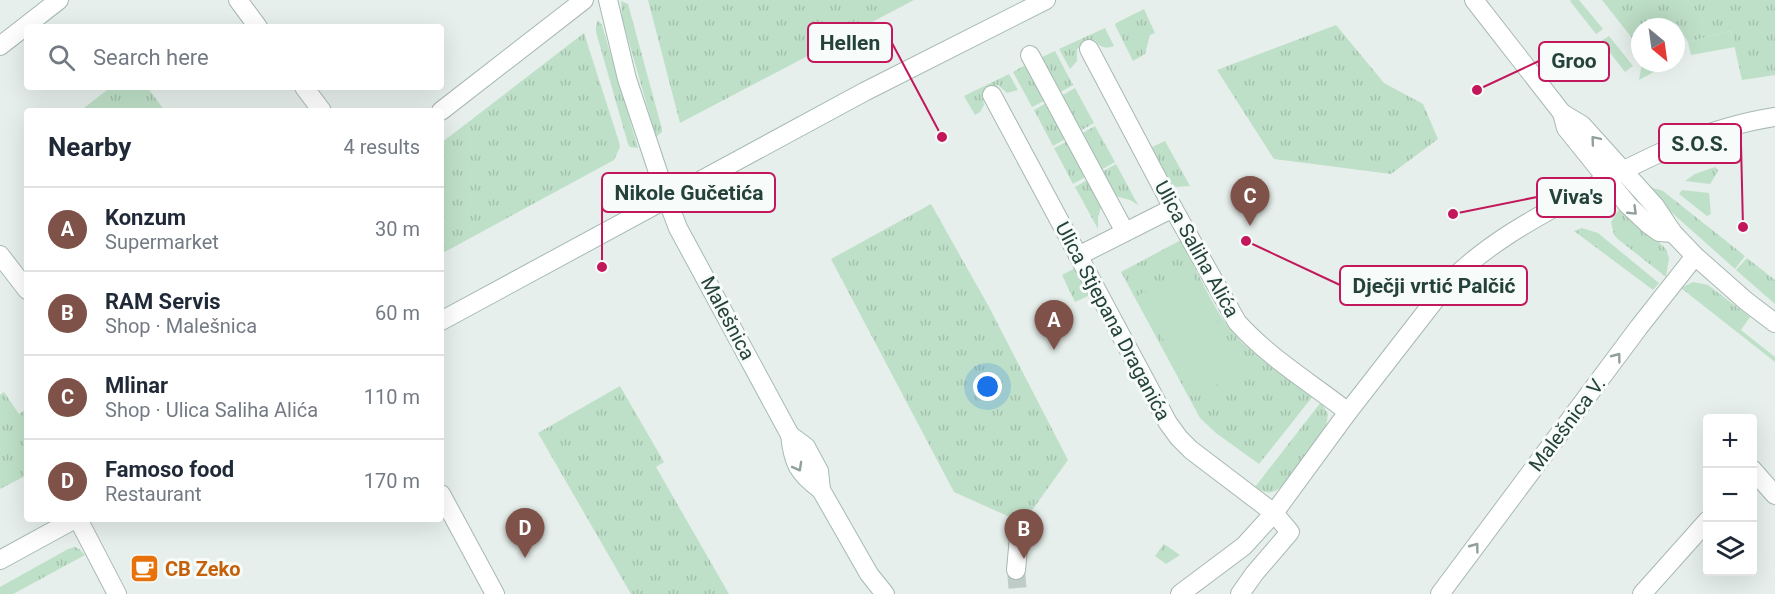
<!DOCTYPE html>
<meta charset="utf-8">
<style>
body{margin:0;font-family:Roboto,sans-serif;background:#f6f6f7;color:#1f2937}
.controls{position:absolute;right:18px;bottom:18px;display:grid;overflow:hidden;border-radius:6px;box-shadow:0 6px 24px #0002}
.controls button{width:54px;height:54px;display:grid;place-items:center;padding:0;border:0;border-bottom:2px solid #e0e1e3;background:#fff;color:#1f2937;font:30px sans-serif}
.compass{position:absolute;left:1631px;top:18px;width:54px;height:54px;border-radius:50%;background:#fff;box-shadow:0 6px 24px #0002;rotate:151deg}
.you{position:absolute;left:988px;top:387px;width:21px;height:21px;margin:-15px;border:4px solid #fff;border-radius:50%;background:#1a73e8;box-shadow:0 0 0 9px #1a73e833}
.badge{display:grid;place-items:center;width:39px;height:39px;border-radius:50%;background:#7f5249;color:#fff;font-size:20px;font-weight:700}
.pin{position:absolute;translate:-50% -50px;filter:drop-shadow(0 2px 3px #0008)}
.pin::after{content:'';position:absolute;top:32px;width:21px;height:18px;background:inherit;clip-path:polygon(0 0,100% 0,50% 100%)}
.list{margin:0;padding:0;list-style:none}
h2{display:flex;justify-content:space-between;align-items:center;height:78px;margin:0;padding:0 24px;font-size:26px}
h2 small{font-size:20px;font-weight:400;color:#747a83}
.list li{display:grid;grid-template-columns:39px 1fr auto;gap:18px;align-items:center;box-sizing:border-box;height:84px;padding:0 24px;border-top:2px solid #e0e1e3}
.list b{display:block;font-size:22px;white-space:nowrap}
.list p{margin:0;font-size:20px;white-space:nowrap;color:#747a83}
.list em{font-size:20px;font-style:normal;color:#747a83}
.icon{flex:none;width:33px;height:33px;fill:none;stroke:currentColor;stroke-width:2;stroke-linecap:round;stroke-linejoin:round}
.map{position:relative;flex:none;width:1775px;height:594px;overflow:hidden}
.search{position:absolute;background:#fff;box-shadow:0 6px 24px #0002;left:24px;top:24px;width:420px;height:66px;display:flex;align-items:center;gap:15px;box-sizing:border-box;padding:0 21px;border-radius:6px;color:#747a83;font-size:22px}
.panel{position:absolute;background:#fff;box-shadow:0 6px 24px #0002;left:24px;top:108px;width:420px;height:414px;border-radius:6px}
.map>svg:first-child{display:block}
.grass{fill:url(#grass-tufts)}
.garden{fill:#bfe0c8}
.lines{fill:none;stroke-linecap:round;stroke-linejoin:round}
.street-tunnel{stroke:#bfccc8;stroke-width:18;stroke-dasharray:18 9;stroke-linecap:butt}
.street-casing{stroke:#a8b8b2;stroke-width:20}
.secondary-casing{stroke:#a4bbb3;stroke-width:20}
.street{stroke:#fff;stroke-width:18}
.secondary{stroke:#fff;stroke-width:18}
.oneway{stroke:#92a09c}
.labels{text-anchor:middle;stroke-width:6;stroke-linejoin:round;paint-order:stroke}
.street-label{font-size:20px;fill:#24423a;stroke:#f7fbf9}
.food-label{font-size:20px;font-weight:bold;fill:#c56008;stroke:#f7fbf9;text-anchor:start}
.leader{fill:none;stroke:#c2185b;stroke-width:2}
.callout-dot{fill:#c2185b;stroke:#f7fbf9;stroke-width:2}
.callout{fill:#f7fbf9;stroke:#c2185b;stroke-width:2}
.callout-label{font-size:21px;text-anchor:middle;font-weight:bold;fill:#24423a}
</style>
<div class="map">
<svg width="1775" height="594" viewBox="0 0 1775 594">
<defs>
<pattern id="grass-tufts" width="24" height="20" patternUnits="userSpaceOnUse" patternTransform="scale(1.5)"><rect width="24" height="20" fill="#bfe0c8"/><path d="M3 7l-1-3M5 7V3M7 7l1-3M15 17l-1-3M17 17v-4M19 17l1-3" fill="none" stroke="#a4c1ad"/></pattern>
</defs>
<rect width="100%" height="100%" fill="#e6efeb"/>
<g class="grass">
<polygon points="648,0 914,0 680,123"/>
<polygon points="1602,0 1775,0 1775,75 1742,80 1731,31 1688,42 1677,24 1671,27 1640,27 1640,41 1632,38"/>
<polygon points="621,1 628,4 662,129 662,132 656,137 622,18"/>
<polygon points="1144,9 1155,33 1150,35 1145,54 1133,61 1115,25 1116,23"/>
<polygon points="598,20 602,25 638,148 630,147 628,144 596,32 596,26"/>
<polygon points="1336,25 1384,83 1423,104 1438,139 1391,174 1274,159 1217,70"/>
<path d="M1105,28l9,18c-8,3 -14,2 -19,-6l-18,9v12l-7,8 -11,-20z"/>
<polygon points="584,33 619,142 620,147 614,160 441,254 441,143"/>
<polygon points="1055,51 1073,85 1059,93 1040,58"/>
<polygon points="1642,63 1670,63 1639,80"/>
<polygon points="1027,64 1046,100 1032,107 1013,72"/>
<polygon points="1009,74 1018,90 1007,93 998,85 982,93 984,105 980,112 975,115 964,96"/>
<polygon points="111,87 147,87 165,111 80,111"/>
<polygon points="1075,88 1094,123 1080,131 1061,96"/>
<polygon points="1048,102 1067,138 1053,146 1034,110"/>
<polygon points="1095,126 1115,162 1101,170 1081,134"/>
<polygon points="1068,141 1087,176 1073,184 1054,148"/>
<polygon points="1165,141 1190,186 1176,187 1169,181 1152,147"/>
<polygon points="1116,164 1138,205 1130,200 1115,196 1102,172"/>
<polygon points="1715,167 1718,170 1717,173 1710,184 1685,181 1695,174"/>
<polygon points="1089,179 1102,203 1098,218 1098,229 1075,187"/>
<polygon points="1650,187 1663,191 1745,256 1735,269 1661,203"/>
<polygon points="1682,190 1709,193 1711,214 1707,216 1679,194"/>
<polygon points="931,204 989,307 1068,460 1023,523 954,492 831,259"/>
<polygon points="1621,206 1666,249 1669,258 1666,277 1619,240 1614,235 1611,222"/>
<polygon points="1582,228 1598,233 1659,283 1653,290 1574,231"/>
<path d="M1181,240c15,28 28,60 46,85 22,30 57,50 86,71l-54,68 -43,-31 -16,-15 -79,-146z"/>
<polygon points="1747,258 1775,280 1775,304 1736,270"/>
<polygon points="1075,268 1090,295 1075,302 1062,275"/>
<polygon points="1693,282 1708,285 1750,317 1741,330 1775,357 1775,362 1681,288"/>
<polygon points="620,386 664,462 656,467 729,594 631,594 538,433"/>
<polygon points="4,392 19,414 27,408 27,475 0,489 0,395"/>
<path d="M1321,402l7,12 -2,14 -45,59c-10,8 -16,6 -26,0z"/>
<polygon points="1164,544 1180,555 1166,564 1155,556"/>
<polygon points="75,547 79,549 85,555 13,594 0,594 0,587 68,549"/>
</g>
<g class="garden">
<polygon points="1571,0 1579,0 1603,29 1596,34 1570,1"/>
<polygon points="1731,31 1735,47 1691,55 1688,42"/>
<polygon points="1609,36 1633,66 1625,72 1601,41"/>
<polygon points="1189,268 1244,370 1194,397 1139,295"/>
</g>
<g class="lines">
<polyline class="street-tunnel" points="1016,570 1018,594"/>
<defs>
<g id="street">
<polyline points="238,0 258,27"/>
<polyline points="1474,0 1562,113 1566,128 1628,205 1648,224 1659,232 1673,233"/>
<polyline points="0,46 59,0"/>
<path d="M1089,49l84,159 64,114c31,35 74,61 111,90"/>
<polyline points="1030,55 1125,232"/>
<polyline points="304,87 322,111"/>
<polyline points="992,95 1168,423 1179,438 1191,450 1274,513 1290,532 1254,574 1240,594"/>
<polyline points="441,111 584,0"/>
<polyline points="1562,113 1582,125 1655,206 1673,233 1695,256 1746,301 1775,323"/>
<polyline points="0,255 27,290"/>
<polyline points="1078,256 1173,208"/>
<polyline points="1752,469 1775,495"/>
<polyline points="441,494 495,594"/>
<polyline points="78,519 117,594"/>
<polyline points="1016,570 1019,537"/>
<path d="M1180,594l64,-48 30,-33 74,-101 101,-130c39,-39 84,-63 132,-89 62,-34 123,-65 194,-76"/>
<polyline points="1440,594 1639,327 1695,256"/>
<polyline points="1642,594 1708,520"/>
</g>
<g id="secondary">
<path d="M608,0l19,79 40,120 11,29 112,207c3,28 8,38 31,55"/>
<polyline points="441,321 864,92 1046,0"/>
<polyline points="790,435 806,447 819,471 821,490 869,574 885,594"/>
<polyline points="0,560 75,519"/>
</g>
</defs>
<use href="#street" class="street-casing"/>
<use href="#secondary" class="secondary-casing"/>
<use href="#street" class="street"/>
<use href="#secondary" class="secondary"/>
</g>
<defs><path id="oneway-chevron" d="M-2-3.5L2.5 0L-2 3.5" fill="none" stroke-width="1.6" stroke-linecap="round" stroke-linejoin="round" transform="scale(1.5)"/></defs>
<g class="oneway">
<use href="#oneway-chevron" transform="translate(1595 140) rotate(-130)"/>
<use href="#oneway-chevron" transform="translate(1633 211) rotate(44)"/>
<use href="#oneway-chevron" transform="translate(1617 357) rotate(-53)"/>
<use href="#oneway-chevron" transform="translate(798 467) rotate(61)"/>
<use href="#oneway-chevron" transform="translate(1475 547) rotate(-53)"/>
</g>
<defs>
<symbol id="cafe-square" viewBox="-11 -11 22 22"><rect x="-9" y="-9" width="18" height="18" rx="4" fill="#e8710a" stroke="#f7fbf9"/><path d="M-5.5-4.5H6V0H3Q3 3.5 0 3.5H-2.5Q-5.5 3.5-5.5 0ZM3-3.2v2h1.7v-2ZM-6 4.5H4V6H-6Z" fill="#fff"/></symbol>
</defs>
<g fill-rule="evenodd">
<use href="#cafe-square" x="128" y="552" width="33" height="33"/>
</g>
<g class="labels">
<g class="street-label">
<text transform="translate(1197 249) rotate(61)" y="7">Ulica Saliha Alića</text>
<text transform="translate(728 318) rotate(62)" y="7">Malešnica</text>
<text transform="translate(1113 321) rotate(62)" y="7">Ulica Stjepana Draganića</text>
<text transform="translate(1567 424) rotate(-53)" y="7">Malešnica V.</text>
</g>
<g class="food-label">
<text x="165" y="576">CB Zeko</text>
</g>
</g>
<path class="leader" d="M942 137L892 43M1477 90L1539 61M1743 227L1741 144M602 267L602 192M1453 214L1537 197M1246 241L1340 285"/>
<g class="callout-dot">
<circle cx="942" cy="137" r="6"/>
<circle cx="1477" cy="90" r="6"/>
<circle cx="1743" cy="227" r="6"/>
<circle cx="602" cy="267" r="6"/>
<circle cx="1453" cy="214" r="6"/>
<circle cx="1246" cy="241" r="6"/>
</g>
<g class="callout">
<rect x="808" y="23" width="84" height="39" rx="6"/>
<rect x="1539" y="42" width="70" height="39" rx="6"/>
<rect x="1659" y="124" width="82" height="39" rx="6"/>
<rect x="602" y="173" width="173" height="39" rx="6"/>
<rect x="1537" y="178" width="78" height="39" rx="6"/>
<rect x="1340" y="266" width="187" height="39" rx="6"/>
</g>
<g class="callout-label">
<text x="850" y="50">Hellen</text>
<text x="1574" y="68">Groo</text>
<text x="1700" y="151">S.O.S.</text>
<text x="689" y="200">Nikole Gučetića</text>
<text x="1576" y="204">Viva's</text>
<text x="1434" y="293">Dječji vrtić Palčić</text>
</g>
</svg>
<div class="controls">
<button>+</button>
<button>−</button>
<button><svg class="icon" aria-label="layers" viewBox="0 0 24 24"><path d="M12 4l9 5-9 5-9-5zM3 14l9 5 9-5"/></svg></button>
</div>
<svg class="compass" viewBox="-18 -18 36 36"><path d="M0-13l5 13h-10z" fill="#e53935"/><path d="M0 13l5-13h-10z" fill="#747a83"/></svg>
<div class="you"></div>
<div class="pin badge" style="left:1054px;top:350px">A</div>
<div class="pin badge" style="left:1024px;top:559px">B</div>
<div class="pin badge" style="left:1250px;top:226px">C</div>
<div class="pin badge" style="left:525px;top:558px">D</div>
<div class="search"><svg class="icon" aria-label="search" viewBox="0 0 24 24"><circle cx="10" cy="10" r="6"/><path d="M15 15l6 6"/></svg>Search here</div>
<section class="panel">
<h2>Nearby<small>4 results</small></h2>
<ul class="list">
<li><span class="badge">A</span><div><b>Konzum</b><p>Supermarket</p></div><em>30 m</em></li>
<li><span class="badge">B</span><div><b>RAM Servis</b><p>Shop · Malešnica</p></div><em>60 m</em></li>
<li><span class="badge">C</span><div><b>Mlinar</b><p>Shop · Ulica Saliha Alića</p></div><em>110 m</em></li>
<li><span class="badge">D</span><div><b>Famoso food</b><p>Restaurant</p></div><em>170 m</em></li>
</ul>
</section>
</div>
